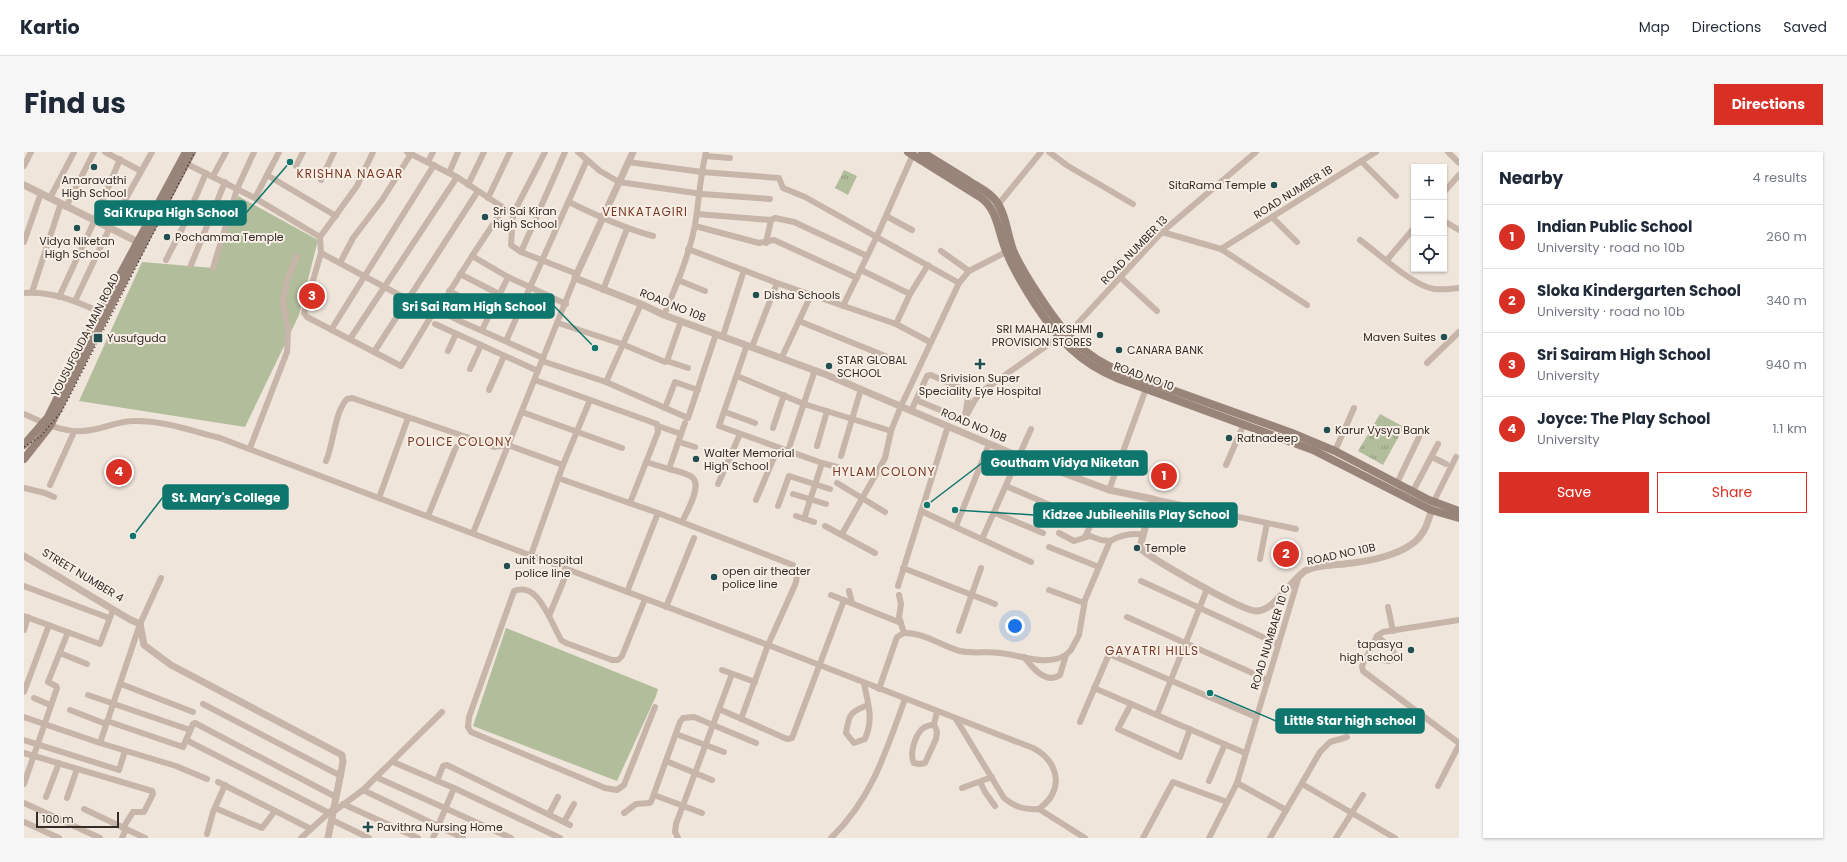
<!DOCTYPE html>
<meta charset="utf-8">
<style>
body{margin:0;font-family:Poppins,sans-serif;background:#f6f6f7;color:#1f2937}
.controls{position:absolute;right:12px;top:12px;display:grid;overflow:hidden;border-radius:0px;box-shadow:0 1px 3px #0004}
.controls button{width:36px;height:36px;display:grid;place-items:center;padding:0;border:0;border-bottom:1px solid #e0e1e3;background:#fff;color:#1f2937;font:20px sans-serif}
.scale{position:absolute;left:12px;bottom:10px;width:83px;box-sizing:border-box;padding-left:4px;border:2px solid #332b27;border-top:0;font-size:11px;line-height:14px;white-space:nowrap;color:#332b27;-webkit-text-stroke:3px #f7efe6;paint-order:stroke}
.you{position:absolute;left:991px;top:474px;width:14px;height:14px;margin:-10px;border:3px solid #fff;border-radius:50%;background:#1a73e8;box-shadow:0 0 0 6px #1a73e833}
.badge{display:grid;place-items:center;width:26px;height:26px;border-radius:50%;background:#d93025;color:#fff;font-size:13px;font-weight:700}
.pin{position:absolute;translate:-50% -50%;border:2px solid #fff;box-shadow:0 1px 4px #0006}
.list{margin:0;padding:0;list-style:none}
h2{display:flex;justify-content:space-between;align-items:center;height:52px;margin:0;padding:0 16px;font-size:17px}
h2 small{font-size:13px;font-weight:400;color:#747a83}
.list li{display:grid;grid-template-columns:26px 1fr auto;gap:12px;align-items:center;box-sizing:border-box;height:64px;padding:0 16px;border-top:1px solid #e0e1e3}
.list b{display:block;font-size:15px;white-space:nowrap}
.list p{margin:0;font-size:13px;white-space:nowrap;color:#747a83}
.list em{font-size:13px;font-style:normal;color:#747a83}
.actions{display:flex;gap:8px;padding:12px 16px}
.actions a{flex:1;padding:9px 0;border:1px solid #d93025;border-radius:0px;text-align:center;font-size:14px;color:#d93025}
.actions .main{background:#d93025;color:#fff}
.icon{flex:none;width:22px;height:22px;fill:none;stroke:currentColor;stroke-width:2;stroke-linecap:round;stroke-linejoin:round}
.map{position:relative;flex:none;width:1435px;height:686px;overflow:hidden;border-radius:0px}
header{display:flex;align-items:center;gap:24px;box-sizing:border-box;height:56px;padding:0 20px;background:#fff;border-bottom:1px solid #e0e1e3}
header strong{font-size:19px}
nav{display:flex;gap:22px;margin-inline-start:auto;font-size:14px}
.intro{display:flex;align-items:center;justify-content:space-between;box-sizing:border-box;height:96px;padding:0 24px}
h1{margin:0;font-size:28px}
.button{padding:10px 18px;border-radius:0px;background:#d93025;color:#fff;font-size:14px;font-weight:700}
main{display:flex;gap:24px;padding:0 24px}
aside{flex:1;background:#fff;border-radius:0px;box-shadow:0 1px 3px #0004}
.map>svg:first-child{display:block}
.grass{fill:url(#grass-tufts)}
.garden{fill:#b2bd9c}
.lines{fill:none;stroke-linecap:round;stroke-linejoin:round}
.minor{stroke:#c6b5a8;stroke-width:6}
.tertiary{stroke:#c6b5a8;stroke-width:7}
.secondary{stroke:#998479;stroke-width:8}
.rail{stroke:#332b27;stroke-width:1.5;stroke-dasharray:1 3;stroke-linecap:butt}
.poi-dot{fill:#214f51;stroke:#f7efe6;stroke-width:1.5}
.labels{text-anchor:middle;stroke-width:4;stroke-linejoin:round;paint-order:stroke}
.poi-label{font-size:11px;fill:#332b27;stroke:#f7efe6;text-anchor:start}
.street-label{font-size:11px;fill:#332b27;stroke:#f7efe6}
.neighbourhood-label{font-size:12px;letter-spacing:1px;fill:#7b3a27;stroke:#f7efe6}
.leader{fill:none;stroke:#0f766e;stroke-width:1.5}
.callout-dot{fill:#0f766e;stroke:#f7efe6;stroke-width:1.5}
.callout{fill:#0f766e;stroke:#0f766e;stroke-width:1.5}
.callout-label{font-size:12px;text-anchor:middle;font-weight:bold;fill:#fff}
</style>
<header>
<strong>Kartio</strong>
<nav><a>Map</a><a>Directions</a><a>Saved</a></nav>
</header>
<div class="intro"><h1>Find us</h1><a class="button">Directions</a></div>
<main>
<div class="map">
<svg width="1435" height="686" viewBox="0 0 1435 686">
<defs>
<pattern id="grass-tufts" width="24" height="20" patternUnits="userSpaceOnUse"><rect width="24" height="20" fill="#b2bd9c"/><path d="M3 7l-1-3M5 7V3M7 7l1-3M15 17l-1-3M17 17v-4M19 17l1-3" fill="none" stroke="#919a7f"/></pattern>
</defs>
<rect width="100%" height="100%" fill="#efe5db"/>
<g class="grass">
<polygon points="820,18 833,24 824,43 811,36"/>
<polygon points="1356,262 1380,275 1359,313 1334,299"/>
</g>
<g class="garden">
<polygon points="214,44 294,88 275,163 221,275 55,249 118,110 189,116"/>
<polygon points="482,476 634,537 632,544 593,629 449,574"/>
</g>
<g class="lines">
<g class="minor">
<polyline points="81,0 117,19"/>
<polyline points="383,0 433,25 489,62"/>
<polyline points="521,0 489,62 487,93 497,100 553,122"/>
<polyline points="554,0 576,19 595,30 678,42 746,47"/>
<polyline points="1025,0 1044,14 1109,52"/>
<polyline points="1424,0 1435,11"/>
<polyline points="681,4 706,6"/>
<polyline points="1337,9 1372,44"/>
<polyline points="404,10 409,0"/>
<polyline points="604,10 678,20 755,26 759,36 781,45 935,131"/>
<polyline points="163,12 231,46 296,85 297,101 409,161 414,158 448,104 480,56"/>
<polyline points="0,14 7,0"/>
<polyline points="272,14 279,0"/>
<polyline points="425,21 434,0"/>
<polyline points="243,23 312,64"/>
<polyline points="189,24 202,0"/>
<polyline points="297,28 310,0"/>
<polyline points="444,33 460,0"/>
<polyline points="1420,40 1435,23"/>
<polyline points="26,46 50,0"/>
<polyline points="231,46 255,0"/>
<polyline points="464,46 486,0"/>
<path d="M545,50c28,14 54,26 84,34"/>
<polyline points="974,53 1017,0"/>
<polyline points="42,55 70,0"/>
<polyline points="673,62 747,68 751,66 770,70 843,104"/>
<polyline points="862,64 888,78"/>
<polyline points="1248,65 1273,90"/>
<polyline points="1420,69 1435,78"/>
<polyline points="671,74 735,91 750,88 833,126"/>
<polyline points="1138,80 1197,97 1283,153"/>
<polyline points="296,85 333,34 349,0"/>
<path d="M1336,88c18,13 53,46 74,49 8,1 17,0 25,-1"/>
<polyline points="0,90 17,41"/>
<polyline points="742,91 747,68"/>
<polyline points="664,97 753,131 872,172 906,190"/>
<polyline points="1197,97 1352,0"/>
<polyline points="917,99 945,119"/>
<polyline points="497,100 541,0"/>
<polyline points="297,101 281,156 280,161 283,165 377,214 409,161"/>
<polyline points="448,104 484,125 542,152"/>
<polyline points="142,108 158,77 182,21"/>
<polyline points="1363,108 1390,76"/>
<polyline points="316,111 329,86 358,48 387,2"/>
<polyline points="167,113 201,30"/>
<polyline points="189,116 213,37 230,0"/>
<polyline points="837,118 886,142"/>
<polyline points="436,122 475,142"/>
<polyline points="1096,125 1133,159"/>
<polyline points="654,128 681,139"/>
<polyline points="579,138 603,77"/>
<polyline points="425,139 467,160"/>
<polyline points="8,140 37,51"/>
<path d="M0,141c27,-2 52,8 76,19"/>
<polyline points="35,145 68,74 96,7"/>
<polyline points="51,149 86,75 128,0"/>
<polyline points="819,154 853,84 890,0"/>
<polyline points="414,158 438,170 519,206"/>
<path d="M640,163c12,-29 25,-59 31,-90 4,-24 5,-49 11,-73"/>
<polyline points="775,169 866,206"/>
<polyline points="534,171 598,192 641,210 643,209 664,216"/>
<polyline points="411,172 514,219"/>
<polyline points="872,172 886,142 904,113"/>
<polyline points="307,178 410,13"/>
<polyline points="458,178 484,125"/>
<polyline points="1043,183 1138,80 1232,0"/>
<polyline points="699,184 720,118"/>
<polyline points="326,187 433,25"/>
<polyline points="482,189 563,8"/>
<polyline points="723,193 695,274 798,311 780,367"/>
<polyline points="728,195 753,131"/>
<polyline points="424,199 432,182"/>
<polyline points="350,200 454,39"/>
<polyline points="758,205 787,143"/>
<polyline points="518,209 582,230 664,266 692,182"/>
<polyline points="643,209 657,169"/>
<polyline points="1403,211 1435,180"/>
<polyline points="446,217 457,193"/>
<polyline points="713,224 780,252 867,279"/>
<polyline points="511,228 633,272 634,280 606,351"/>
<polyline points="582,230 617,152"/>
<polyline points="465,238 480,204"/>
<polyline points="892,248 938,267 941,266 951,248 957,240 1035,185"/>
<polyline points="641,256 651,230 674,238"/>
<polyline points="887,259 903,224 907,223 945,240 941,263"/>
<polyline points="498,260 598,296"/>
<polyline points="701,260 731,271"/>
<path d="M0,262c22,10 43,21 67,16 15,-2 27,-9 42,-9 29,-1 59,10 87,17l561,212 252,98c18,9 29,28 19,47 -3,6 -8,10 -13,14l46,29"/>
<path d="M634,274l23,8 -12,35c7,2 19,4 24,9 9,9 -7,35 -11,44"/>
<polyline points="749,276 760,243"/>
<polyline points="1319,280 1328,280"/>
<polyline points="657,282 661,271"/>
<polyline points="655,290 671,295"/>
<polyline points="793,294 803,259"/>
<polyline points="226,296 263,200 264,178 259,149 263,128 273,104"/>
<polyline points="764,299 791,218"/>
<polyline points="1311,299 1330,256"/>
<polyline points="817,304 837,237"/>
<polyline points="1408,305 1422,312"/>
<path d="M302,309c8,-18 8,-48 21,-62l5,-1 138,47 4,2 14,-2 55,20"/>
<polyline points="622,310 645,317"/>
<polyline points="798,311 813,315"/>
<polyline points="1202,313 1220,272"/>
<polyline points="534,326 634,361"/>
<polyline points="813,331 861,360"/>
<polyline points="1373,331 1396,283"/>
<polyline points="694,332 716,282"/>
<polyline points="26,333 50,280"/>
<polyline points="982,334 1035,357"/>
<polyline points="0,336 21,341 30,345"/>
<polyline points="1085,338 1123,234"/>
<polyline points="1389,339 1414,292"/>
<polyline points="769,342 802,352"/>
<polyline points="355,346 384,266"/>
<polyline points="1129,347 1272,377"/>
<polyline points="732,348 754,296"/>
<polyline points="1410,349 1432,305"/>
<polyline points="754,354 765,324 806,337"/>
<polyline points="897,359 1007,410"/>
<polyline points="971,361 1019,381"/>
<polyline points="404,364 432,295"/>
<polyline points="772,364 790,370"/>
<polyline points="801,374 851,401"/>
<polyline points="932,374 965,292"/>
<polyline points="449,381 551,126"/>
<polyline points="1035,381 1050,389 1066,384 1077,388 1086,389"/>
<polyline points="818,382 861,306 867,279 877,254 935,131 945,119 982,100"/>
<polyline points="1061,385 1070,366"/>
<polyline points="958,387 1007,277"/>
<polyline points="1025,395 1075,415"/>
<polyline points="507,403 539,313 566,248"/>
<polyline points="1236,407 1243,371"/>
<polyline points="879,416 971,452"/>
<polyline points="544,418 525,464 537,488 542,491 588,508 594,508 598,504 621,447"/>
<polyline points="1117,429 1254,492"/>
<polyline points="0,434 85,466"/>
<polyline points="874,434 924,274"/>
<polyline points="1025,438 1060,451"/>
<polyline points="825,439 828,451"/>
<path d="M603,440l31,-79 135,52c4,7 5,12 2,20l-27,60 -27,74"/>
<polyline points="807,443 877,471"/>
<polyline points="642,455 670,386"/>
<polyline points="1364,455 1369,479"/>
<polyline points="0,464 76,492 89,458"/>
<path d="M525,464c-7,-13 -17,-32 -35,-25l-45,126 -1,10 3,5 134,56 12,2 7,-5 31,-78"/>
<polyline points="1103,465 1244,528"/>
<polyline points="1435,468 1359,480 1353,484 1338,514 1339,519 1435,591"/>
<polyline points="0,478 4,465"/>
<polyline points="935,479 957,416"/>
<path d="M880,481c19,-1 38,13 56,18 13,3 26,0 40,2 22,2 45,14 66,2"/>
<polyline points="36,501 63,512"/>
<path d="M1000,505c8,10 22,28 36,18l6,-20 5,-5 8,-15 6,-35 25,-59c11,-6 21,-9 33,-6"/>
<path d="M1342,505l23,4 5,-2c3,-10 -11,-17 -17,-23"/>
<polyline points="698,518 731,530"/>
<path d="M840,531c4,22 10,35 1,56l-11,4 -8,-10c3,-19 4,-21 22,-28"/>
<polyline points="97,532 169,560"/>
<polyline points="1070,536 1221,601"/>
<polyline points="855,537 873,485 880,481 875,465 877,452 875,443"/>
<polyline points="0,540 25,473"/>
<polyline points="64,543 166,578"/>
<polyline points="10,546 26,553"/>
<polyline points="179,552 317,624"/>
<polyline points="1107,552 1094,577 1156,605 1166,577"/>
<polyline points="695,557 763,587 768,586 820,448"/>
<polyline points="46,558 82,572"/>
<polyline points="1133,563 1183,437"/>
<polyline points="0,565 76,591 152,614 183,627"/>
<path d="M932,567l48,79c11,9 20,12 35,11"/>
<polyline points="83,569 159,595 169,572 171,571 312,645"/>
<polyline points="1056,570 1085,502 1232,565"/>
<path d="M910,572c-4,2 -9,2 -12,5 -7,7 -13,25 -8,34l6,1 5,-1 11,-24 1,-7 -3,-8 3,-12"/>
<polyline points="652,582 700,600"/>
<polyline points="0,588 95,618 101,599"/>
<polyline points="162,588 305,661"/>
<polyline points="76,591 116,472 137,426"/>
<polyline points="0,601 128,639 129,642 120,660 109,660 99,676"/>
<polyline points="642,609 688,628"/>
<polyline points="369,610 430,636 536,686"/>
<polyline points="352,625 487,686"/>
<polyline points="413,629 419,614 423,613 546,673"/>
<polyline points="1185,629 1201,592"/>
<polyline points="194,630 287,677"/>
<polyline points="956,630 961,640 971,654"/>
<polyline points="1213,631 1262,658"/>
<polyline points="0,632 33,536 32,534 24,530 44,480"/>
<polyline points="1278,632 1371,686"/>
<polyline points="1414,634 1435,593"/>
<polyline points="938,636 968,625"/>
<polyline points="339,638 439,686"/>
<polyline points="630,643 678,661"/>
<polyline points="22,645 35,611"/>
<polyline points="43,646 53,617"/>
<polyline points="0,651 76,686"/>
<polyline points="319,652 394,686"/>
<polyline points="191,656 238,676 251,659"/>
<polyline points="60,657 121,686"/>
<polyline points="309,660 339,638 418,560"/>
<polyline points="600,661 612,652 625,651 627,650 656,570 659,566 670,565 732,591"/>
<polyline points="525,662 534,645"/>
<polyline points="308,668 345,686"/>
<polyline points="0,670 35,686"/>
<polyline points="540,670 550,652"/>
<polyline points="183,682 189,660 201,633"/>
<polyline points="98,686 102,677"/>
<polyline points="277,686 308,658"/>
<polyline points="409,686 430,636"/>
<polyline points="654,686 651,680 652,672 708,522"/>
<path d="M807,686c41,-39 55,-87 74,-139"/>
<polyline points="1119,686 1149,630 1203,650"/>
<polyline points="1185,686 1213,631 1275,424"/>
<polyline points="1246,686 1296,600 1306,590 1323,585"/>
<polyline points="1312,686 1339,643"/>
</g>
<g class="tertiary">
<path d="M609,0l-58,126 66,26 23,11 163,60 191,81 91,34 44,9 -12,44 1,7c14,11 101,62 115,61 18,-1 33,-30 48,-40 11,-6 27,-6 39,-7 22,-2 63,-9 77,-29 7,-8 10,-24 13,-34"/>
<polyline points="0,33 118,92"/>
<polyline points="0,404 105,467 116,472 120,493 147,513 318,603 319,610 304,686"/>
</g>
<g class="secondary">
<path d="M884,0l72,45c19,13 18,37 27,56 7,18 17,34 28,51 23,35 44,59 84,75l194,71 118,60 28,8"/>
<path d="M898,0c16,10 31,19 47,29 9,6 21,11 27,20 10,13 11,33 17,49 7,17 17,32 27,47 23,35 42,59 82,75l170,61 43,18 94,49 30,11"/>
<polyline points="0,293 24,265 76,160 162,0"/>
<polyline points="0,307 26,274 82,163 168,0"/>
</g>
<polyline class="rail" points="0,295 17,284 38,259 171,0"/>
</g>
<g class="poi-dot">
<circle cx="70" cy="15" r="4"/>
<circle cx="1250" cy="33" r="4"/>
<circle cx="461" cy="65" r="4"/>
<circle cx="53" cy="76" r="4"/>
<circle cx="143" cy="85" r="4"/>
<circle cx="732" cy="143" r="4"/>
<circle cx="1076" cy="183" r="4"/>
<circle cx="1420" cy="185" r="4"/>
<rect x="69" y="181" width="10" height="10" rx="2"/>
<circle cx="1095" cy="198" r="4"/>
<path d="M954 206h4v4h4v4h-4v4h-4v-4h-4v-4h4z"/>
<circle cx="805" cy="214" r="4"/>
<circle cx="1303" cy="278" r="4"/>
<circle cx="1205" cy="286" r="4"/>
<circle cx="672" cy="307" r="4"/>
<circle cx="1113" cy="396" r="4"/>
<circle cx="483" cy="414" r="4"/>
<circle cx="690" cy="425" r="4"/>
<circle cx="1387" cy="498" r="4"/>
<path d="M342 669h4v4h4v4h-4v4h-4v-4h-4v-4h4z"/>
</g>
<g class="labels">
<g class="poi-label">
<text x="70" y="32" text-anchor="middle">Amaravathi<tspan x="70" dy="13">High School</tspan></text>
<text x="1242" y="37" text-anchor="end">SitaRama Temple</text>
<text x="469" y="63">Sri Sai Kiran<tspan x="469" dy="13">high School</tspan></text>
<text x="151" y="89">Pochamma Temple</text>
<text x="53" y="93" text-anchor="middle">Vidya Niketan<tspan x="53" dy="13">High School</tspan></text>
<text x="740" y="147">Disha Schools</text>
<text x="1068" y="181" text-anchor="end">SRI MAHALAKSHMI<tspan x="1068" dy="13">PROVISION STORES</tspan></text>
<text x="1412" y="189" text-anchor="end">Maven Suites</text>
<text x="83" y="190">Yusufguda</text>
<text x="1103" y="202">CANARA BANK</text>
<text x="813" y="212">STAR GLOBAL<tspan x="813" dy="13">SCHOOL</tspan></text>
<text x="956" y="230" text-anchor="middle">Srivision Super<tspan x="956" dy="13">Speciality Eye Hospital</tspan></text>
<text x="1311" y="282">Karur Vysya Bank</text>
<text x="1213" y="290">Ratnadeep</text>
<text x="680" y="305">Walter Memorial<tspan x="680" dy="13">High School</tspan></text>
<text x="1121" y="400">Temple</text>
<text x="491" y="412">unit hospital<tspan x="491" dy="13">police line</tspan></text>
<text x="698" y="423">open air theater<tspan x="698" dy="13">police line</tspan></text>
<text x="1379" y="496" text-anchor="end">tapasya<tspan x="1379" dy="13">high school</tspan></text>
<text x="353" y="679">Pavithra Nursing Home</text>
</g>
<g class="street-label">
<text transform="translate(1269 40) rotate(-32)" y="4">ROAD NUMBER 1B</text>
<text transform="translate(1110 98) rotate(-46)" y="4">ROAD NUMBER 13</text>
<text transform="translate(649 153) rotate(22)" y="4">ROAD NO 10B</text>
<text transform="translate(61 183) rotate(-63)" y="4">YOUSUFGUDA MAIN ROAD</text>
<text transform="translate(1120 224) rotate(20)" y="4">ROAD NO 10</text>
<text transform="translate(950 273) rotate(23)" y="4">ROAD NO 10B</text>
<text transform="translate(1317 402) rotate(-12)" y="4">ROAD NO 10B</text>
<text transform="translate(59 423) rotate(31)" y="4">STREET NUMBER 4</text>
<text transform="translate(1246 485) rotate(-73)" y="4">ROAD NUMBAER 10 C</text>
</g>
<g class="neighbourhood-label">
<text x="326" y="26">KRISHNA NAGAR</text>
<text x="621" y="64">VENKATAGIRI</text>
<text x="436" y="294">POLICE COLONY</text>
<text x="860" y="324">HYLAM COLONY</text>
<text x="1128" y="503">GAYATRI HILLS</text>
</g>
</g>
<path class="leader" d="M266 10L222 61M571 196L530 154M903 353L958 311M109 384L139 345M931 358L1010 363M1186 541L1252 569"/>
<g class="callout-dot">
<circle cx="266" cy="10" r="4"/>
<circle cx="571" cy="196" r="4"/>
<circle cx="903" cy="353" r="4"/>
<circle cx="109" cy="384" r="4"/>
<circle cx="931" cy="358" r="4"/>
<circle cx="1186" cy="541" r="4"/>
</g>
<g class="callout">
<rect x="71" y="49" width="151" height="24" rx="4"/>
<rect x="370" y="142" width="160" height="24" rx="4"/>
<rect x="958" y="299" width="165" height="24" rx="4"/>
<rect x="139" y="333" width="125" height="24" rx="4"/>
<rect x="1010" y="351" width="203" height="24" rx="4"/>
<rect x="1252" y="557" width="148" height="24" rx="4"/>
</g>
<g class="callout-label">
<text x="147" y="65">Sai Krupa High School</text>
<text x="450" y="159">Sri Sai Ram High School</text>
<text x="1041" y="315">Goutham Vidya Niketan</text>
<text x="202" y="350">St. Mary's College</text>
<text x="1112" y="367">Kidzee Jubileehills Play School</text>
<text x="1326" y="573">Little Star high school</text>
</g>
</svg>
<div class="controls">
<button>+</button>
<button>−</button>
<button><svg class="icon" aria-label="locate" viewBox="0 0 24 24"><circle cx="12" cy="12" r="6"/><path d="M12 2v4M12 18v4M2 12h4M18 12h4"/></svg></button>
</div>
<div class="scale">100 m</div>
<div class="you"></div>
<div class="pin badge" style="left:1140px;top:324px">1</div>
<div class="pin badge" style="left:1262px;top:402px">2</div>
<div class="pin badge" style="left:288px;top:144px">3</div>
<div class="pin badge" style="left:95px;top:320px">4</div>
</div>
<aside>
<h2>Nearby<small>4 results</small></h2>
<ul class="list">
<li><span class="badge">1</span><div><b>Indian Public School</b><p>University · road no 10b</p></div><em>260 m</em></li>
<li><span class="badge">2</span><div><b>Sloka Kindergarten School</b><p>University · road no 10b</p></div><em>340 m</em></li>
<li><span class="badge">3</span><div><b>Sri Sairam High School</b><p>University</p></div><em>940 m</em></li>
<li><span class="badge">4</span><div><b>Joyce: The Play School</b><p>University</p></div><em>1.1 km</em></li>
</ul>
<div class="actions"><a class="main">Save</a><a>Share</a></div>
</aside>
</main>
